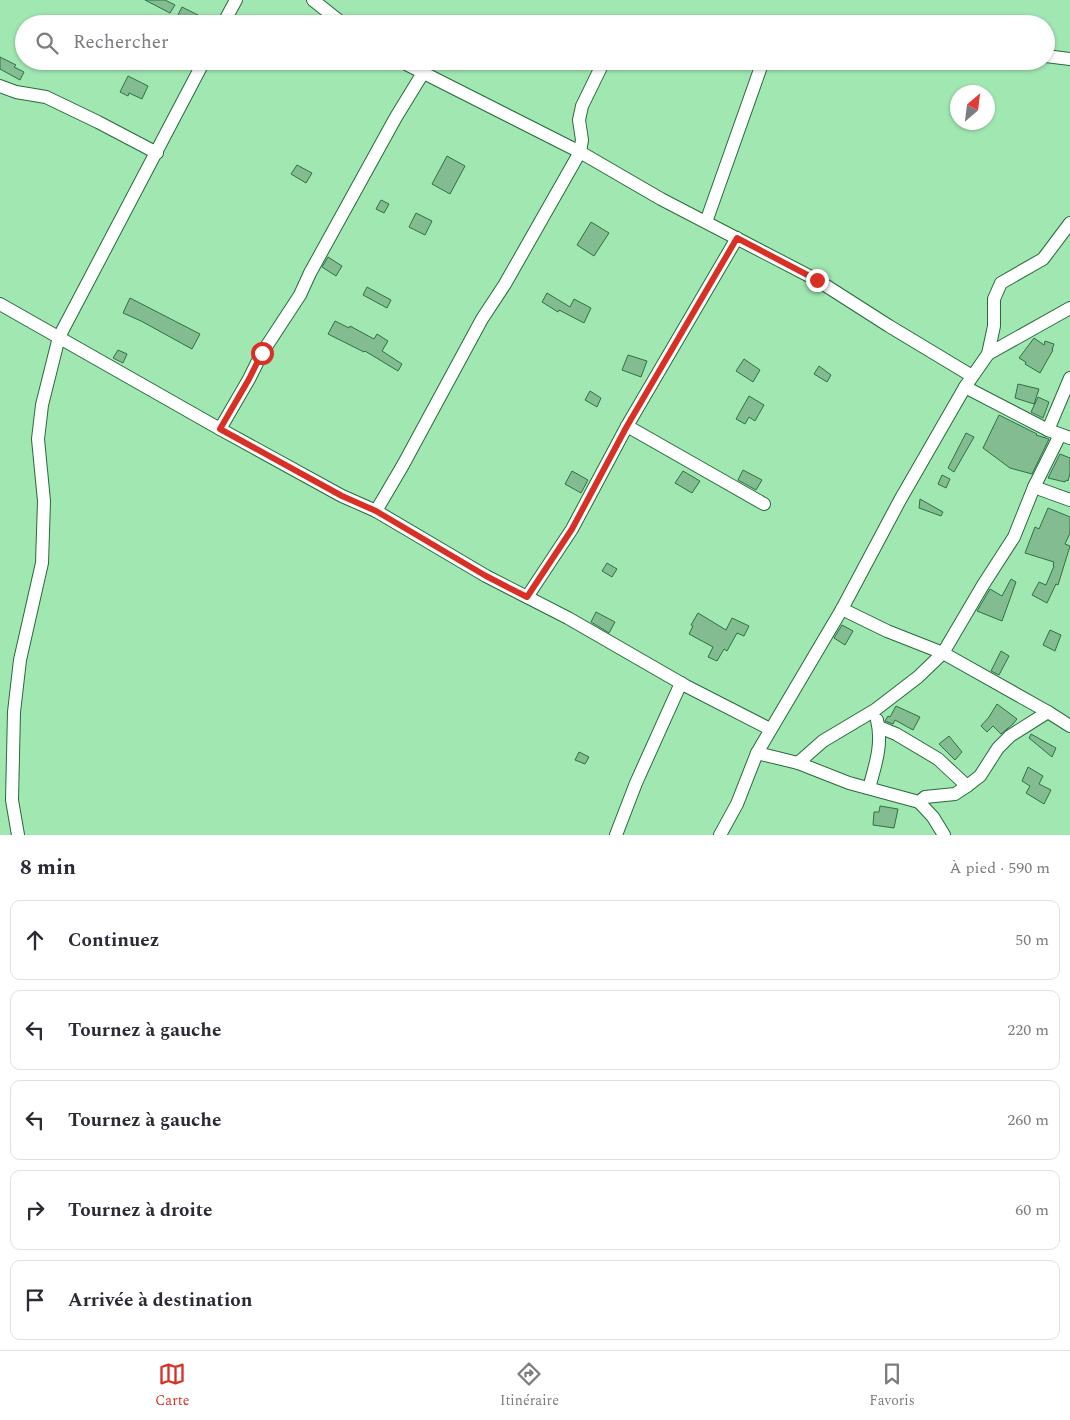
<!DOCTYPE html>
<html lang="fr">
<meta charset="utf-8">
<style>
body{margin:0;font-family:Spectral,serif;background:#f7f7f7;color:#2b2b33}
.compass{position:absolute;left:950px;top:85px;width:45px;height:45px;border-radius:50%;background:#fff;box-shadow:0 1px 4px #0004;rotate:28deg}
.stop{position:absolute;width:15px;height:15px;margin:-11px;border:4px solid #d93025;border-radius:50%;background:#fff}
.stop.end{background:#d93025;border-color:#fff;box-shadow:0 1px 5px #0008}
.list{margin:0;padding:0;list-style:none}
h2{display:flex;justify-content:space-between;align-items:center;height:65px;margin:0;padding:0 20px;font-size:21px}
h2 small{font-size:16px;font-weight:400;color:#7c7c81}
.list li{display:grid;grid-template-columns:32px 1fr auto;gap:15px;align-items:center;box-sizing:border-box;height:80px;margin:0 10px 10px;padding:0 10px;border:1px solid #e1e1e2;border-radius:10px}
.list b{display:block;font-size:19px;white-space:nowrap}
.list em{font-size:16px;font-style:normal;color:#7c7c81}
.icon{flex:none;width:28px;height:28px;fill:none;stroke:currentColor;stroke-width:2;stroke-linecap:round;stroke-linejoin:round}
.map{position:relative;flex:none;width:1070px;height:835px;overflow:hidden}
.search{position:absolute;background:#fff;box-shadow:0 1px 4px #0004;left:15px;right:15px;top:15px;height:55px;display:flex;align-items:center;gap:12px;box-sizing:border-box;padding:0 18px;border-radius:28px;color:#7c7c81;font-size:19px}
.sheet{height:515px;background:#fff}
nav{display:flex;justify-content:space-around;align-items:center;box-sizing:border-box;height:70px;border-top:1px solid #e1e1e2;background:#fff;font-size:14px;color:#7c7c81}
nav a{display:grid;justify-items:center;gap:2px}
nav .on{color:#d93025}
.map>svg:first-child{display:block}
.building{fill:#84bc92;stroke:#2d7243}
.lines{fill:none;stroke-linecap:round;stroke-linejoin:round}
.minor-casing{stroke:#256b3c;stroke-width:14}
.minor{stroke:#fff;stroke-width:12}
.route{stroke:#d93025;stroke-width:6}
</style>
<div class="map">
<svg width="1070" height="835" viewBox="0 0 1070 835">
<rect width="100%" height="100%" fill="#a1e7b2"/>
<g class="building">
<polygon points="145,0 165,0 175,5 170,13"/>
<polygon points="182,7 200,16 196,24 178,15"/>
<polygon points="0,57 16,65 14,67 24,72 20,80 0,69"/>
<polygon points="128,76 148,86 142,99 129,93 128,96 120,92"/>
<polygon points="447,156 465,166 450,194 432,184"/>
<polygon points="297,165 312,173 306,183 291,174"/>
<polygon points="381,200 389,204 384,213 376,209"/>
<polygon points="416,213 432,221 425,235 409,227"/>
<polygon points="591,222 609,233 594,256 577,245"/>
<polygon points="328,257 342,266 336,276 322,267"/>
<polygon points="367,287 391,300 387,308 363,295"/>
<polygon points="547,293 570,307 574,299 591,308 584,323 559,310 558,312 542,302"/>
<polygon points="130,298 200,334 192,349 141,321 123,313"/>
<polygon points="335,321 349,328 350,326 374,339 377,334 388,341 382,351 402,364 398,371 365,351 364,352 328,334"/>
<polygon points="1034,338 1044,345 1045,341 1054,344 1052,350 1053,350 1040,373 1025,364 1026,362 1019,358"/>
<polygon points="118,350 127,354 123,363 113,358"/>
<polygon points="628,355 647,361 641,377 622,370"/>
<polygon points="744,359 760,370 753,382 736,371"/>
<polygon points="819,366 831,375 827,382 814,374"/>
<polygon points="1018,384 1039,389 1034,404 1015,398"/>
<polygon points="590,391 601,398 597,407 585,400"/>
<polygon points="749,396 764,405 755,421 749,417 745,424 736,419"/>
<polygon points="1038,397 1049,402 1043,418 1031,412"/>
<polygon points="999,415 1037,434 1036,435 1049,439 1032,474 1010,468 983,448"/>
<polygon points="966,433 974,437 954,472 948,468"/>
<polygon points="1060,454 1070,458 1070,473 1068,481 1066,480 1065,482 1048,478"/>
<polygon points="743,470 762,480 756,490 738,480"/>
<polygon points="572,471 588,480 581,493 565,484"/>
<polygon points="683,471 700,481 692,493 675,483"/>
<polygon points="942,475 950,479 946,488 938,484"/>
<polygon points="920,499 943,512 941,516 919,508"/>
<polygon points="1048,508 1070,517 1070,533 1065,544 1070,546 1058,585 1056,584 1047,603 1032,595 1039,582 1046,585 1054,566 1053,565 1054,562 1025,553 1035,527 1039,529"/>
<polygon points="607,563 617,569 612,577 602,571"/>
<polygon points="1011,579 1016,582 1002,621 977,611 990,589 1002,596"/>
<polygon points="596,612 615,622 609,633 591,622"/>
<polygon points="698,613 726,630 732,618 749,626 744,636 737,633 727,651 724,649 717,661 708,657 713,647 689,634 693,626 691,625"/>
<polygon points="842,625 853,631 845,645 834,638"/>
<polygon points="1050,630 1061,635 1055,651 1043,645"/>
<polygon points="1001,651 1009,656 999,675 991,671"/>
<polygon points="997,704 1017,719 1013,724 1001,734 993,726 987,732 981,726 989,717"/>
<polygon points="896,706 920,717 913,730 895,720 893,724 885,721 888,716 890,717"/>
<polygon points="1031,734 1056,748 1052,757 1029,738"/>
<polygon points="949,736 962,752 955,760 939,744"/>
<polygon points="579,752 589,757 585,764 575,760"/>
<polygon points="1028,767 1043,776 1039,784 1051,790 1044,804 1026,793 1030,786 1022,781"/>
<polygon points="880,806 898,809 894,828 873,825 874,812 879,812"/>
</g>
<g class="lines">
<defs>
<g id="minor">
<polyline points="313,0 343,24"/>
<polyline points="223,24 236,0"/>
<polyline points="1046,56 1070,59"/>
<polyline points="400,61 580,152 661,199 817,280 889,326 972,376"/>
<polyline points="0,86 16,92 46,97 98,122 157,153"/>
<polyline points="706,222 763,61"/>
<polyline points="0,304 220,429 342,496 376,511 486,576 568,618 686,686 770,729"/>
<polyline points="988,354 1070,308"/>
<polyline points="965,387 1048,430 1070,438"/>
<polyline points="627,426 764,504"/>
<polyline points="220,429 249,379 262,353 300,295 310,273 396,117 423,73"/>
<polyline points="1048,430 1070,378"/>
<polyline points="1034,487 1070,500"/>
<polyline points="376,511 403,465 482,319 505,284 580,152 582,140 579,120 582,106 604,61"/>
<polyline points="527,597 572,529 627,426 737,238"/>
<polyline points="842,609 887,631 943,653 983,585 1014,537 1034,487 1060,435"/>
<polyline points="879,727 896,734 938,759 967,786"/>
<polyline points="757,753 798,763 849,783 919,802 925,797 955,794 967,786 980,776 998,748 1010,736 1048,712 1070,726"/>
<polyline points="798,763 823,741 875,710 918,677 943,653 1048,712"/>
<path d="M869,788c6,-22 14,-44 8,-68"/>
<polyline points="919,802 933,817 944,835"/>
<polyline points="18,835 12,800 14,712 20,660 42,563 44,501 38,439 42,405 59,337 204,61"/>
<polyline points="616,835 636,783 681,683"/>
<polyline points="720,835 737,804 757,753 842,609 900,500 965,387 988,354 994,326 994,299 1001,283 1043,259 1070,223"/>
</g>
</defs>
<use href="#minor" class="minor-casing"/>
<use href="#minor" class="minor"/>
</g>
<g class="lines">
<polyline class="route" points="262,353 249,379 220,429 342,496 376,511 486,576 527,597 572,529 627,426 737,238 817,280"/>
</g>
</svg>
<svg class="compass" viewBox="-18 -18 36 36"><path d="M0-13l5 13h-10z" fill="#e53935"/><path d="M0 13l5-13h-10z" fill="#7c7c81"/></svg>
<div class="stop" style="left:262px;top:353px"></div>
<div class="stop end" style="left:817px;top:280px"></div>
<div class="search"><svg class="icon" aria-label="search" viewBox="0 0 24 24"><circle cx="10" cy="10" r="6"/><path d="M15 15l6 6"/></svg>Rechercher</div>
</div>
<section class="sheet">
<h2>8 min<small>À pied · 590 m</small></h2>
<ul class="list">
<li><svg class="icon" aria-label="ahead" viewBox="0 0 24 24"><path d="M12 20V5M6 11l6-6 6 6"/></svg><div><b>Continuez</b></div><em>50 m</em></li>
<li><svg class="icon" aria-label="left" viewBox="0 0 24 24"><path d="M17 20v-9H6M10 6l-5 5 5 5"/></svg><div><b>Tournez à gauche</b></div><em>220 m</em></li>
<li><svg class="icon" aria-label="left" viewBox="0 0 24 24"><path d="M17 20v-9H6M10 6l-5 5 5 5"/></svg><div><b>Tournez à gauche</b></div><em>260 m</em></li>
<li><svg class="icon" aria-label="right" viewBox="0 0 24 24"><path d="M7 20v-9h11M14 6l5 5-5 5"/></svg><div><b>Tournez à droite</b></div><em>60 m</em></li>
<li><svg class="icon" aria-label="arrive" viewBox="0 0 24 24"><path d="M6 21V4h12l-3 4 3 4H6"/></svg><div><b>Arrivée à destination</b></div></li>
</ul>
</section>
<nav>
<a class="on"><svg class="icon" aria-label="map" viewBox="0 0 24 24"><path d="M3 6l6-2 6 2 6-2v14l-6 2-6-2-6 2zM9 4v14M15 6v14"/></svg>Carte</a>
<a><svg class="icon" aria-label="directions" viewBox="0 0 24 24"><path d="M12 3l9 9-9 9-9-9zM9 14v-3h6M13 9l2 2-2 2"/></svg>Itinéraire</a>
<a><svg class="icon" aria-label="saved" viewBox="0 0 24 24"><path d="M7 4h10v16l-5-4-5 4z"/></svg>Favoris</a>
</nav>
